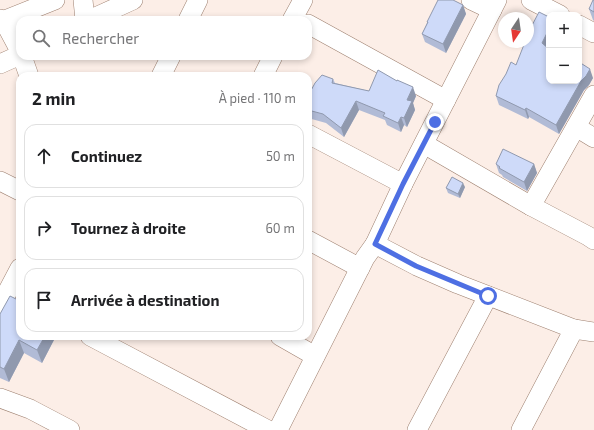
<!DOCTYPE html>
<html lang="fr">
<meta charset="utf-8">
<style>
body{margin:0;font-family:"Exo 2",sans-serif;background:#f2f2f2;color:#202124}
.controls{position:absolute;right:12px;top:12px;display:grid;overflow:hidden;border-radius:8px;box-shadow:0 2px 6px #0003}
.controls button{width:36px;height:36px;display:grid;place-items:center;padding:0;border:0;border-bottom:1px solid #e0e0e0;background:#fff;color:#202124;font:20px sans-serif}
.compass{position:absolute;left:498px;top:12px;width:36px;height:36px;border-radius:50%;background:#fff;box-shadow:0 2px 6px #0003;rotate:193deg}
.stop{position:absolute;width:12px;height:12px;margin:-9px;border:3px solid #4e6fe3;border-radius:50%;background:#fff}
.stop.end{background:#4e6fe3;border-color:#fff;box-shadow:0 1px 4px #0008}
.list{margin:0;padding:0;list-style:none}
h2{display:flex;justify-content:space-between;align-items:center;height:52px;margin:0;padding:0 16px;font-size:17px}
h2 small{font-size:13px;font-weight:400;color:#757577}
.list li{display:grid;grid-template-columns:26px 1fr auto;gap:12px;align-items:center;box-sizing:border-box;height:64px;margin:0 8px 8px;padding:0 8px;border:1px solid #e0e0e0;border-radius:12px}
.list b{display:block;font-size:15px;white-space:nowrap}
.list em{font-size:13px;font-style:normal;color:#757577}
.icon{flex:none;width:22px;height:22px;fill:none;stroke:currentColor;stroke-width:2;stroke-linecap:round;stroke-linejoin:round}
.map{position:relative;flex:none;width:594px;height:430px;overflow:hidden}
.search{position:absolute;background:#fff;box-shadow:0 2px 6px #0003;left:16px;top:16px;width:296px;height:44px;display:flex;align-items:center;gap:10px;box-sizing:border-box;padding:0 14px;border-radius:12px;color:#757577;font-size:15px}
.panel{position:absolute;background:#fff;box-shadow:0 2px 6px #0003;left:16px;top:72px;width:296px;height:268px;border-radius:12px}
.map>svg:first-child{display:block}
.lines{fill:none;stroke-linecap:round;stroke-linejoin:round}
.street-casing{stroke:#9e8070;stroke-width:20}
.street{stroke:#fff;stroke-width:19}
.wall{fill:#b1bbd6}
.shaded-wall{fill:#9099ae}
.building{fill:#cedaf9;stroke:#9099ae}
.route{stroke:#4e6fe3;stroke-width:5}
</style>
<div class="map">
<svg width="594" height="430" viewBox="0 0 594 430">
<rect width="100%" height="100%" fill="#fceee7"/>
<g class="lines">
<defs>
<g id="street">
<polyline points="83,0 85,20"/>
<polyline points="471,0 492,10"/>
<polyline points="531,0 560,15"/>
<polyline points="0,19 4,21 20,51"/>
<polyline points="89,20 133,0"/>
<polyline points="188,20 198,0"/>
<polyline points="292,20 303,0"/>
<polyline points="0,22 55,0"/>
<polyline points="308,24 446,100"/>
<polyline points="579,25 594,33"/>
<polyline points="22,56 29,76"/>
<polyline points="0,64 20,55"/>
<polyline points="161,76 171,56"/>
<polyline points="263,76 273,56"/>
<polyline points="576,127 594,138"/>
<polyline points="308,134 403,184"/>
<polyline points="424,144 531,206 588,236 594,240"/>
<polyline points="0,181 20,191"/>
<polyline points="531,206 594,95"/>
<polyline points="308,240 360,268"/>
<polyline points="375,244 417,266 458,284 574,329 594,332"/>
<polyline points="0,306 20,268"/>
<polyline points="90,336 268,430"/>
<polyline points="280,336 315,356"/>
<polyline points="0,398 30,409 70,430"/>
<polyline points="278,430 365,258 375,244 403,184 497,0"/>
<polyline points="417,430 488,296"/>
<polyline points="521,430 574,329"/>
</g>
</defs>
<use href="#street" class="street-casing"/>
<use href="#street" class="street"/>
</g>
<g class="wall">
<polygon points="594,0 594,21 593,20 589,9"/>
<polygon points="463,5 466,14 446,53 425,42 422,34 427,23 427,22"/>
<polygon points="549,17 549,44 547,47 549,81 593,78 589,85 584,90 559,134 529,117 528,119 499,105 496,96 516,65"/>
<polygon points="333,79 335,83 369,91 416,96 413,103 415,110 407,127 404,125 401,132 387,125 385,120 359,110 344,137 326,123 308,118 308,96"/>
<polygon points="496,164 534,164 537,173 527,191 503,177 502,175 499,173"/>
<polygon points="465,187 460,198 448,193 446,188"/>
<polygon points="0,314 56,336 42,363 24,353 9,382 0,378"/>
</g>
<g class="shaded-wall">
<polygon points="463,5 466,14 446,53 443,44"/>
<polygon points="549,29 549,44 545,52 542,43"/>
<polygon points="590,69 593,78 589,85 584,90 559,134 556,125 581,81"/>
<polygon points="413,87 416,96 413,103 415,110 407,127 404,118 407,100"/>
<polygon points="356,101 359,110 344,137 341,128"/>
<polygon points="526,108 529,117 528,119 525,110"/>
<polygon points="401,117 404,125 401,132 398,123"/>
<polygon points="534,164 537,173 527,191 524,182"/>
<polygon points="463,183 465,187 460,198 458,194"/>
<polygon points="45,336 56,336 42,363 37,350"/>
<polygon points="19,340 24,353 9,382 4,369"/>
</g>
<g class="building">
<polygon points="438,0 453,0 463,5 443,44 422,34 428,22 427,22"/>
<polygon points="593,0 594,0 594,12 589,9"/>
<polygon points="539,12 549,17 549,29 542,43 549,49 549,81 579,81 579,62 590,69 586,76 581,81 556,125 526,108 525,110 496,96 499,85 506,74 511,62 516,65 525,42 528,42 528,33"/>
<polygon points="378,70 397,81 397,80 413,87 407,100 412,101 404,118 401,117 398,123 383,116 385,113 356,101 341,128 323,114 308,110 308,96 315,83 322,75 333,79 332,83 369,91"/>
<polygon points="503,149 534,164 524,182 499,168 500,167 496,164"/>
<polygon points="452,177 463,183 458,194 446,188"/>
<polygon points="10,296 20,301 20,336 45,336 37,350 19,340 4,369 0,367 0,314"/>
</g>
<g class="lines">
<polyline class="route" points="435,122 403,184 375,244 416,266 488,296"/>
</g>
</svg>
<div class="controls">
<button>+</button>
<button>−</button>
</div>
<svg class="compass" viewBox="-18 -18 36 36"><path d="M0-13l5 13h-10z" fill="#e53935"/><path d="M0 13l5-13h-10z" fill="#757577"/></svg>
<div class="stop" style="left:488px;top:296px"></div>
<div class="stop end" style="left:435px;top:122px"></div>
<div class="search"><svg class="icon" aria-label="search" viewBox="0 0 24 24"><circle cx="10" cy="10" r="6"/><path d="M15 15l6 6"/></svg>Rechercher</div>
<section class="panel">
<h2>2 min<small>À pied · 110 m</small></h2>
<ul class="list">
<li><svg class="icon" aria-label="ahead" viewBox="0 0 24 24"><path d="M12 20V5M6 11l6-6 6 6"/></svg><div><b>Continuez</b></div><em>50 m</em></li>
<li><svg class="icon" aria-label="right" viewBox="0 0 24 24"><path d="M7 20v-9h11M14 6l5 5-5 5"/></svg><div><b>Tournez à droite</b></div><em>60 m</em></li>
<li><svg class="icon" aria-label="arrive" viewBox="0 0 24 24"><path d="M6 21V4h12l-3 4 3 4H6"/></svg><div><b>Arrivée à destination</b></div></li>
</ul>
</section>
</div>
